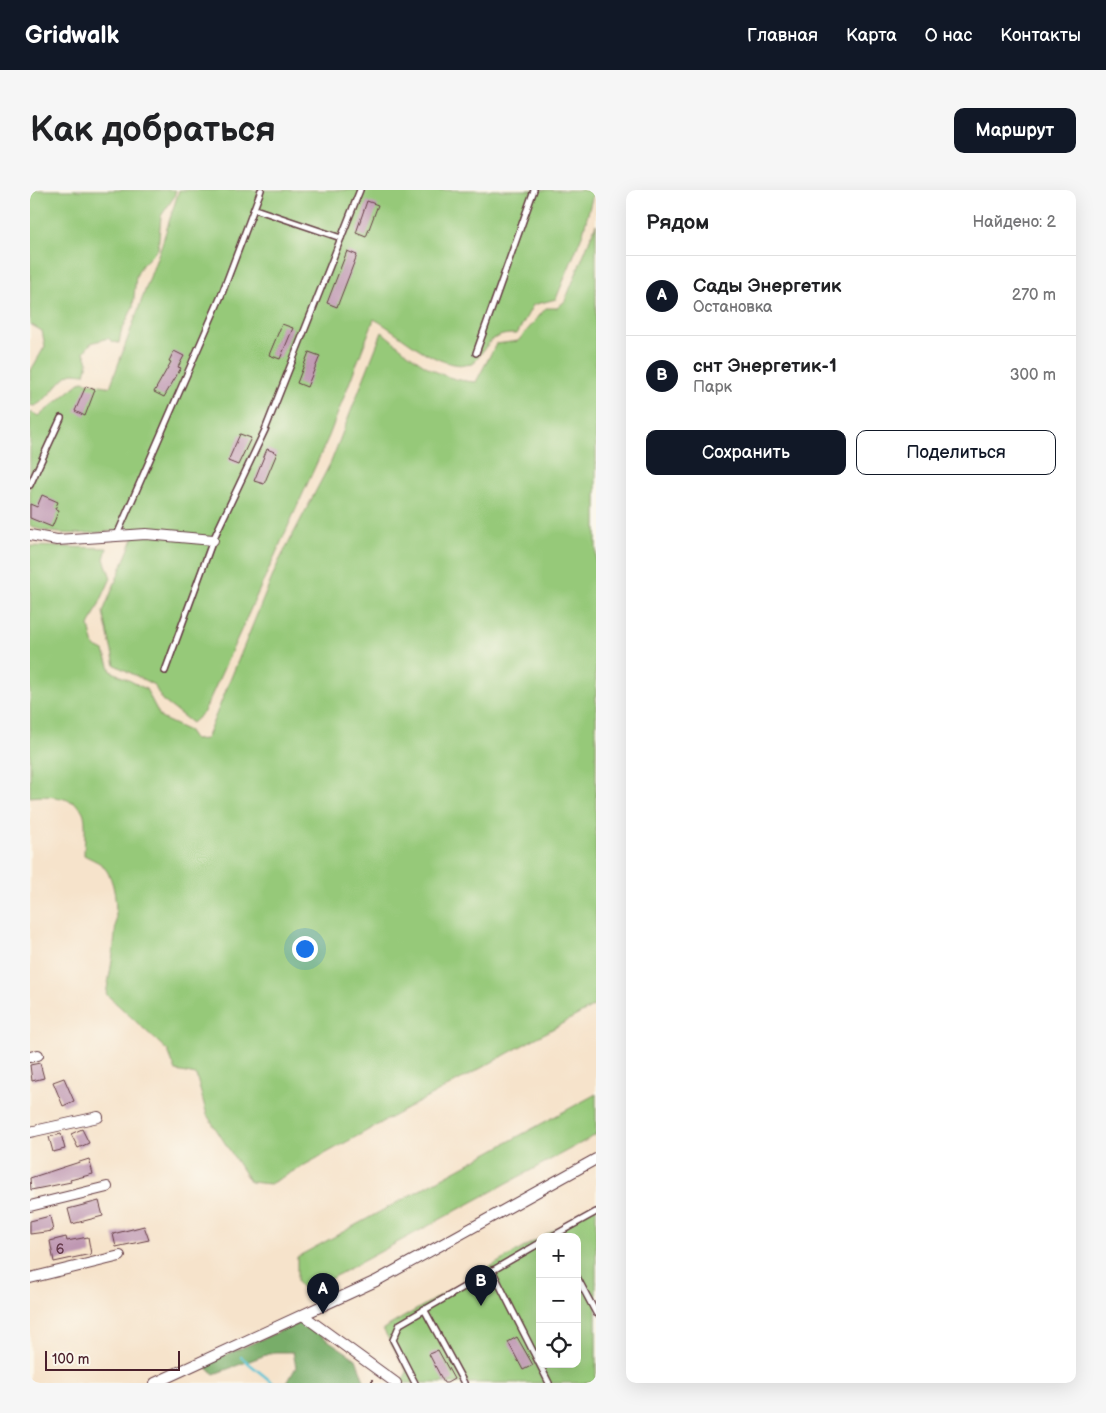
<!DOCTYPE html>
<html lang="ru">
<meta charset="utf-8">
<style>
body{margin:0;font-family:"Balsamiq Sans",sans-serif;background:#f6f6f6;color:#202124}
.controls{position:absolute;right:15px;bottom:15px;display:grid;overflow:hidden;border-radius:10px;box-shadow:0 5px 20px #0002}
.controls button{width:45px;height:45px;display:grid;place-items:center;padding:0;border:0;border-bottom:1px solid #e0e0e0;background:#fff;color:#202124;font:25px sans-serif}
.scale{position:absolute;left:15px;bottom:12px;width:135px;box-sizing:border-box;padding-left:5px;border:2px solid #4a1f2b;border-top:0;font-size:14px;line-height:18px;white-space:nowrap;color:#4a1f2b;-webkit-text-stroke:4px #fbf7ec;paint-order:stroke}
.you{position:absolute;left:274px;top:758px;width:18px;height:18px;margin:-12px;border:4px solid #fff;border-radius:50%;background:#1a73e8;box-shadow:0 0 0 8px #1a73e833}
.badge{display:grid;place-items:center;width:32px;height:32px;border-radius:50%;background:#111827;color:#fff;font-size:16px;font-weight:700}
.pin{position:absolute;translate:-50% -41px;filter:drop-shadow(0 1px 2px #0008)}
.pin::after{content:'';position:absolute;top:26px;width:18px;height:15px;background:inherit;clip-path:polygon(0 0,100% 0,50% 100%)}
.list{margin:0;padding:0;list-style:none}
h2{display:flex;justify-content:space-between;align-items:center;height:65px;margin:0;padding:0 20px;font-size:21px}
h2 small{font-size:16px;font-weight:400;color:#757577}
.list li{display:grid;grid-template-columns:32px 1fr auto;gap:15px;align-items:center;box-sizing:border-box;height:80px;padding:0 20px;border-top:1px solid #e0e0e0}
.list b{display:block;font-size:19px;white-space:nowrap}
.list p{margin:0;font-size:16px;white-space:nowrap;color:#757577}
.list em{font-size:16px;font-style:normal;color:#757577}
.actions{display:flex;gap:10px;padding:15px 20px}
.actions a{flex:1;padding:11px 0;border:1px solid #111827;border-radius:10px;text-align:center;font-size:18px;color:#111827}
.actions .main{background:#111827;color:#fff}
.icon{flex:none;width:28px;height:28px;fill:none;stroke:currentColor;stroke-width:2;stroke-linecap:round;stroke-linejoin:round}
.map{position:relative;flex:none;width:566px;height:1193px;overflow:hidden;border-radius:10px}
header{display:flex;align-items:center;gap:30px;box-sizing:border-box;height:70px;padding:0 25px;background:#111827;color:#fff}
header strong{font-size:24px}
nav{display:flex;gap:28px;margin-inline-start:auto;font-size:18px}
.intro{display:flex;align-items:center;justify-content:space-between;box-sizing:border-box;height:120px;padding:0 30px}
h1{margin:0;font-size:35px}
.button{padding:12px 22px;border-radius:10px;background:#111827;color:#fff;font-size:18px;font-weight:700}
main{display:flex;gap:30px;padding:0 30px}
aside{flex:1;background:#fff;border-radius:10px;box-shadow:0 5px 20px #0002}
.map>svg:first-child{display:block}
.green{fill:#96c979;stroke:#707452}
.forest{fill:#78ad69;stroke:#61664a}
.lines{fill:none;stroke-linecap:round;stroke-linejoin:round}
.stream{stroke:#5bc4d7;stroke-width:2.5}
.building{fill:#bf98b3}
.lane-casing{stroke:#643c43;stroke-width:8}
.street-casing{stroke:#643c43;stroke-width:12}
.path{stroke:#643c43;stroke-width:2;stroke-dasharray:4 4;stroke-linecap:butt}
.lane{stroke:#fff;stroke-width:5}
.street{stroke:#fff;stroke-width:10}
.labels{text-anchor:middle;stroke-width:4;stroke-linejoin:round;paint-order:stroke}
.number-label{font-size:14px;fill:#673d4d}
</style>
<header>
<strong>Gridwalk</strong>
<nav><a>Главная</a><a>Карта</a><a>О нас</a><a>Контакты</a></nav>
</header>
<div class="intro"><h1>Как добраться</h1><a class="button">Маршрут</a></div>
<main>
<div class="map">
<svg width="566" height="1193" viewBox="0 0 566 1193">
<rect width="100%" height="100%" fill="#fbf7ec"/>
<filter id="ink" filterUnits="userSpaceOnUse"><feTurbulence type="fractalNoise" baseFrequency=".02" numOctaves="2"/><feDisplacementMap in="SourceGraphic" scale="10" xChannelSelector="R" yChannelSelector="G"/><feConvolveMatrix kernelMatrix="1 2 1 2 8 2 1 2 1" color-interpolation-filters="sRGB"/></filter>
<filter id="wash" filterUnits="userSpaceOnUse"><feTurbulence type="fractalNoise" baseFrequency=".0096" numOctaves="4" result="noise"/><feDisplacementMap in="SourceGraphic" scale="20" xChannelSelector="R" yChannelSelector="G"/><feGaussianBlur stdDeviation="1.12" result="paint"/><feColorMatrix in="noise" values="0 0 0 0 0 0 0 0 0 0 0 0 0 0 0 0 0 1.4 0 .05"/><feComposite in="paint" operator="in"/></filter>
<g filter="url(#wash)">
<rect width="100%" height="100%" fill="#f6e3cb"/>
<g class="green">
<path d="M0,0h146l-2,7 -13,19 -3,33 -16,16 -6,11 -3,31 -12,25 -2,11 -6,-1 -5,-4 -17,5 -7,9 4,10 -3,12c-4,0 -9,-1 -12,-1 -12,2 -24,28 -39,33l-4,-1v-33l15,-26 -3,-15 -12,-7z"/>
<path d="M149,0h415l-11,43 -27,66 -23,6 -16,29c-28,-1 -28,11 -44,30 -37,7 -69,-29 -99,-45l-45,117 -125,276 -12,11 -30,-23 -8,-15 -39,-20 -12,-53 34,-83c-35,2 -73,11 -107,-3v-114l9,4 43,-35 28,6 52,-143z"/>
<path d="M566,34v781l-326,179 -20,-2 -43,-67 -11,-40 -20,-4 -8,-20 -62,-57c6,-31 20,-102 -2,-127 -4,-5 -13,-8 -20,-12 0,-10 3,-35 -1,-43 -7,-16 -39,-17 -53,-15v-251l77,2 -3,11 7,19 -22,48 5,20 10,5 7,20 35,18 15,29 28,13 6,9 11,-1 72,-176 53,-101 51,-130c31,25 53,48 94,50l20,-38 22,-3 28,-33h11l8,-7z"/>
<polygon points="566,904 566,945 276,1102 267,1092 267,1067"/>
<polygon points="566,1017 566,1193 371,1193 377,1182 353,1139 510,1048 510,1174 547,1174 547,1047 512,1047"/>
</g>
<polygon class="forest" points="271,1132 326,1169 335,1193 257,1193 266,1177 263,1162 244,1162 184,1184 177,1178 184,1170"/>
<g class="lines">
<polyline class="stream" points="211,1167 243,1193"/>
</g>
<g id="blocks">
<g class="building">
<polygon points="337,11 348,15 336,47 326,43"/>
<polygon points="317,61 327,65 307,117 297,113"/>
<polygon points="252,134 263,138 250,169 239,165"/>
<polygon points="144,161 154,166 148,177 151,178 134,207 124,202 141,172 139,171"/>
<polygon points="279,162 290,166 277,197 267,193"/>
<polygon points="56,196 65,200 55,226 45,221"/>
<polygon points="210,244 221,248 208,275 198,271"/>
<polygon points="237,259 247,263 234,294 224,291"/>
<polygon points="12,305 28,312 25,319 29,320 22,337 0,328 0,314 7,317"/>
<polygon points="10,873 14,888 2,891 0,875"/>
<polygon points="34,888 44,911 33,916 23,892"/>
<polygon points="52,939 59,953 48,958 41,944"/>
<polygon points="31,944 35,959 23,962 19,947"/>
<polygon points="59,969 63,984 40,990 41,992 1,1000 0,988"/>
<polygon points="69,1011 73,1026 42,1034 38,1019"/>
<polygon points="20,1026 23,1041 0,1044 0,1031"/>
<polygon points="114,1036 119,1050 86,1057 83,1044"/>
<polygon points="36,1047 37,1051 58,1047 61,1064 24,1072 20,1051"/>
<polygon points="487,1147 503,1175 493,1180 478,1152"/>
<polygon points="408,1160 424,1189 417,1193 414,1193 399,1164"/>
</g>
</g>
</g>
<g filter="url(#ink)">
<use href="#blocks" fill-opacity="0" stroke="#643c43" stroke-width="1"/>
<g class="lines">
<defs>
<g id="lane">
<polyline points="225,19 311,48"/>
<polyline points="446,163 504,0"/>
<polyline points="0,295 31,228"/>
<polyline points="87,345 191,106 231,0"/>
<polyline points="135,481 183,350 235,240 330,0"/>
<polyline points="521,1047 566,1022"/>
<polyline points="462,1080 519,1193"/>
<polyline points="547,1087 566,1123"/>
<polyline points="394,1119 434,1193"/>
<polyline points="385,1193 363,1150 370,1134 510,1053"/>
</g>
<g id="street">
<polyline points="0,345 27,350 116,344 183,350"/>
<polyline points="0,867 8,865"/>
<polyline points="0,942 68,927"/>
<polyline points="0,1016 77,997"/>
<polyline points="0,1088 90,1066"/>
<polyline points="274,1126 366,1193"/>
<polyline points="125,1193 346,1091 566,969"/>
</g>
</defs>
<use href="#lane" class="lane-casing"/>
<use href="#street" class="street-casing"/>
<polyline class="path" points="342,1193 342,1185"/>
<use href="#lane" class="lane"/>
<use href="#street" class="street"/>
</g>
</g>
<g class="labels">
<g class="number-label">
<text x="30" y="1064">6</text>
</g>
</g>
</svg>
<div class="controls">
<button>+</button>
<button>−</button>
<button><svg class="icon" aria-label="locate" viewBox="0 0 24 24"><circle cx="12" cy="12" r="6"/><path d="M12 2v4M12 18v4M2 12h4M18 12h4"/></svg></button>
</div>
<div class="scale">100 m</div>
<div class="you"></div>
<div class="pin badge" style="left:293px;top:1124px">A</div>
<div class="pin badge" style="left:451px;top:1116px">B</div>
</div>
<aside>
<h2>Рядом<small>Найдено: 2</small></h2>
<ul class="list">
<li><span class="badge">A</span><div><b>Сады Энергетик</b><p>Остановка</p></div><em>270 m</em></li>
<li><span class="badge">B</span><div><b>снт Энергетик-1</b><p>Парк</p></div><em>300 m</em></li>
</ul>
<div class="actions"><a class="main">Сохранить</a><a>Поделиться</a></div>
</aside>
</main>
